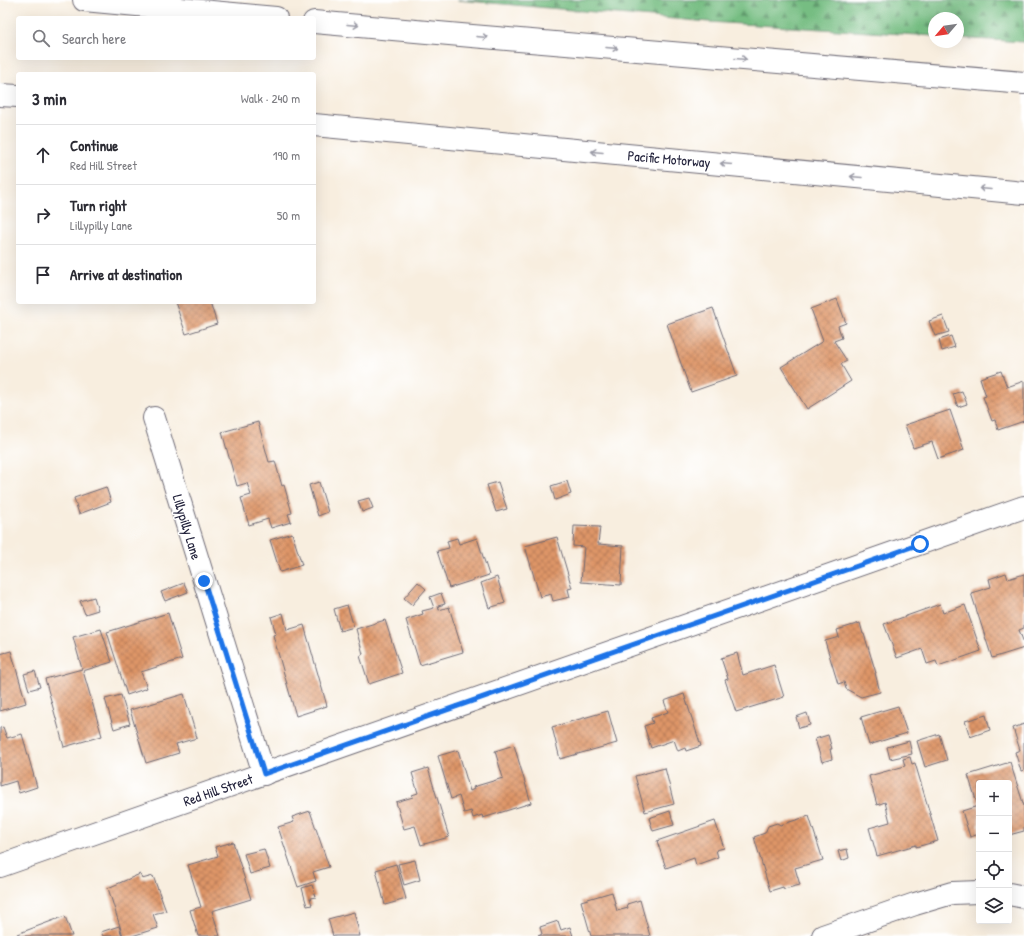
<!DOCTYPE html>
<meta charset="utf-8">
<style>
body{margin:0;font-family:"Patrick Hand",sans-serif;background:#f7f7f7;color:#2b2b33}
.controls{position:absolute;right:12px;bottom:12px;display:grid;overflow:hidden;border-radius:4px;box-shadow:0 4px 16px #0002}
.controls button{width:36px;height:36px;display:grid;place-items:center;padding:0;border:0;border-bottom:1px solid #e1e1e2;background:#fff;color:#2b2b33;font:20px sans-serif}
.compass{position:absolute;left:928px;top:12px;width:36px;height:36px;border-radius:50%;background:#fff;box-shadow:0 4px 16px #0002;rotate:241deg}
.stop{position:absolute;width:12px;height:12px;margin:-9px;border:3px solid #1a73e8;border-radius:50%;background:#fff}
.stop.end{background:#1a73e8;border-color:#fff;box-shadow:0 1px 4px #0008}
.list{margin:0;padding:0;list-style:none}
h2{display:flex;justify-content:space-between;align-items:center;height:52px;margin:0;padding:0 16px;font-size:17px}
h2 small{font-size:13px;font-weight:400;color:#7c7c81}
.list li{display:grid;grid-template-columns:26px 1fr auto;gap:12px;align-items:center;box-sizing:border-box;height:60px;padding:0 16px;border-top:1px solid #e1e1e2}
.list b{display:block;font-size:15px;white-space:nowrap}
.list p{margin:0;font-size:13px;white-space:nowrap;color:#7c7c81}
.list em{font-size:13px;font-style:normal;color:#7c7c81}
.icon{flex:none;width:22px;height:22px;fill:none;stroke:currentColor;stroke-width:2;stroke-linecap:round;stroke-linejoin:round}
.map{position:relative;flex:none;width:1024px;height:936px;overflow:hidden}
.search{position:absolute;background:#fff;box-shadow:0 4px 16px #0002;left:16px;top:16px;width:300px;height:44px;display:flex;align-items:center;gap:10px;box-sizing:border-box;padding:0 14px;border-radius:4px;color:#7c7c81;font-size:15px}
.panel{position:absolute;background:#fff;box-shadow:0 4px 16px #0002;left:16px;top:72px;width:300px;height:232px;border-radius:4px}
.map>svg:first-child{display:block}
.forest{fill:url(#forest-firs);stroke:#4c705e}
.building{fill:url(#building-cross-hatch)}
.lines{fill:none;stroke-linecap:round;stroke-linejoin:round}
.minor-casing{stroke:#6d6974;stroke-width:24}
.highway-casing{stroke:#6d6974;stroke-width:24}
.minor{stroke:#fff;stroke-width:22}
.highway{stroke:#fff;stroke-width:22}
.oneway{stroke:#9c9ca7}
.route{stroke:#1a73e8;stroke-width:5}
.labels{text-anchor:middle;stroke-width:3;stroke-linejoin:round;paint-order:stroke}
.street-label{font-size:14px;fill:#22223b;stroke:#fff}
</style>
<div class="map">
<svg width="1024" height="936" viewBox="0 0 1024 936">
<defs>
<pattern id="forest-firs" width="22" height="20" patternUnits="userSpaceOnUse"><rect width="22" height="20" fill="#76bd82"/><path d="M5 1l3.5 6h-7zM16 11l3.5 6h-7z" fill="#60996c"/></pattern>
<pattern id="building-cross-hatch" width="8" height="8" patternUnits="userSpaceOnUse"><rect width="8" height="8" fill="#de9568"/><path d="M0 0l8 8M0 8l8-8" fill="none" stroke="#b47957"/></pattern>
</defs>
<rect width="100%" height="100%" fill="#fff"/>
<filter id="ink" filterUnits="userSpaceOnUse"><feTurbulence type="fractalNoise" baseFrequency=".025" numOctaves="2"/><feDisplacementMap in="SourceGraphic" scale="8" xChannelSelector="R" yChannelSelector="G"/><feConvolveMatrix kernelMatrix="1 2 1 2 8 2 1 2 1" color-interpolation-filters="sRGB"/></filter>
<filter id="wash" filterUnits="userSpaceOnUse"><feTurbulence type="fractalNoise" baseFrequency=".012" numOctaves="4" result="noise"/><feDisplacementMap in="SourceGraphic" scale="16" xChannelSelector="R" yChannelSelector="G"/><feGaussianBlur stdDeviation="0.9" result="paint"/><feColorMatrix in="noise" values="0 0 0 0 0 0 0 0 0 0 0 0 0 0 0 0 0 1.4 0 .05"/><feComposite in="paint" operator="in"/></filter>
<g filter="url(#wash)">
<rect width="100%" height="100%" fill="#f8eedf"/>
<polygon class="forest" points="457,0 1024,0 1024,42 958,38 958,18 934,18 934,36 709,22"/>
<g id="blocks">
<g class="building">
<polygon points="837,299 846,323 838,326 842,338 834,341 847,361 841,364 851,381 807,409 781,367 823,341 811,309"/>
<polygon points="175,302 210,302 217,324 186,334"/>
<polygon points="713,308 737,376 691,392 667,324"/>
<polygon points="943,316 949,332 935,336 929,321"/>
<polygon points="951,336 955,347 942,351 939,340"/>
<polygon points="1001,371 1007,387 1024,381 1024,421 998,430 995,420 992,421 983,397 986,396 980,378"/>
<polygon points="962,391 967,404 958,407 953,394"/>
<polygon points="950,410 964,450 938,459 932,442 913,448 905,425"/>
<polygon points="258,422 269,462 275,461 282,486 284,485 292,513 288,514 291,522 271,528 268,519 249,525 241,498 251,495 247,483 237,486 222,432"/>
<polygon points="567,481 571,494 555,500 551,486"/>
<polygon points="319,482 328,512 318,516 309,485"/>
<polygon points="498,482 507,509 496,512 487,485"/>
<polygon points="106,487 111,502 79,514 74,498"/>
<polygon points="369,498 373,508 362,512 358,501"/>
<polygon points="574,526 600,527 598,544 623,546 621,585 581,582 584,547 573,546"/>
<polygon points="292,533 302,565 280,572 270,540"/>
<polygon points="557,537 572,588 568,589 570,597 553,601 551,594 540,597 525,546"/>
<polygon points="457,538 459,544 477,538 489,575 449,588 437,551 449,548 447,541"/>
<polygon points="1006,573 1008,579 1024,574 1024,628 1019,630 1024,643 1024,648 992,658 971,593 991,587 989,579"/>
<polygon points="497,577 505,603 489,608 481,583"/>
<polygon points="418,582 426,589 412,605 404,598"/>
<polygon points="184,583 188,592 165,601 161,592"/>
<polygon points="441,593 445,604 438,606 439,610 449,607 463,652 420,665 406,620 423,614 422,611 434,608 430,597"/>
<polygon points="94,597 98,610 85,614 80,601"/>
<polygon points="940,604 943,613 965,605 981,651 938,666 936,661 927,664 922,649 897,658 884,624"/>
<polygon points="347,605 354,627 340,631 334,609"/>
<polygon points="168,613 182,659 141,672 147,688 127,695 107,632"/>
<polygon points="283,613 287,630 304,625 327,706 296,716 273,635 276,634 271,617"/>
<polygon points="385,620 402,673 369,684 360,656 363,654 356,629"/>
<polygon points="860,623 863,634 864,634 876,673 875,673 880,692 861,697 846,689 844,682 838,684 825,641 839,637 837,630"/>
<polygon points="101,629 112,662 83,671 102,736 64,747 45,679 82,669 73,637"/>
<polygon points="11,651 26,703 0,711 0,654"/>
<polygon points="737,653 743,675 774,665 784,697 736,712 725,680 728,679 721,658"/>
<polygon points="35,671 40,687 29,690 24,674"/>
<polygon points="184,694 197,738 176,744 179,753 146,763 130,710"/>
<polygon points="684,694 701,746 686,751 685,748 678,751 674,740 651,748 644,726 653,723 651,718 668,712 664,701"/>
<polygon points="121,695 130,724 114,729 105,699"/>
<polygon points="898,706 907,733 869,745 861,717"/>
<polygon points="608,711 617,743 560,759 552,727"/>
<polygon points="807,713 810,725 799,728 796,717"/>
<polygon points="986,715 990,730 970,737 965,721"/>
<polygon points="1024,724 1024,770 1021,771 1015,752 1020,750 1013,728"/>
<polygon points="3,727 7,738 22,734 37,787 19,793 16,781 0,786 0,728"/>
<polygon points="939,734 947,760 925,767 917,741"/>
<polygon points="828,735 832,749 830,749 832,759 822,762 815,739"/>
<polygon points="909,741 912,754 890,759 887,747"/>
<polygon points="514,745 531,803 483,818 482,815 473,818 471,811 464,813 459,796 451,799 438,756 458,750 470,791 474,789 473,787 503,778 495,751"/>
<polygon points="910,757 912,764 915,763 938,841 916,847 916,845 877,856 869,828 890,822 885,802 877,805 869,776 905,766 903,759"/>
<polygon points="1010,762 1024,806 1024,831 1009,835 1009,783 979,783 979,834 970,837 962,811 978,806 968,775"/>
<polygon points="428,768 449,837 421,845 415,826 404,829 396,802 413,797 412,795 418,793 412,773"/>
<polygon points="665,768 674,804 645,812 635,776"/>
<polygon points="310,811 329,867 313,872 316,881 298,887 278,827 294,822 292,817"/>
<polygon points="670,811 674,825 653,831 649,818"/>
<polygon points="809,816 823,860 795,868 800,885 784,889 783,887 770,891 754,837 765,833 768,826 777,823 780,825"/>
<polygon points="715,821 724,848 716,850 718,857 696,865 694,858 666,868 657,841"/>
<polygon points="233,842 251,899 212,911 220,936 198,936 190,910 201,907 188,865 218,856 215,847"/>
<polygon points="264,849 270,868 250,874 244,854"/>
<polygon points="847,849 849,858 841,861 838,851"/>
<polygon points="415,860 420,880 404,885 398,864"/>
<polygon points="396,864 406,899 385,905 376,870"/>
<polygon points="140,874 142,879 153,876 166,911 153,914 158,928 132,936 123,936 108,888"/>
<polygon points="312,885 316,897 310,898 312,905 307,906 302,888"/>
<polygon points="612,892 617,911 628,908 627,904 640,900 650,936 591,936 581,901"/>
<polygon points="354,912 360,936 333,936 328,919"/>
<polygon points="65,916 72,936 18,936 17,934"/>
<polygon points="558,921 561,930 570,927 573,936 538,936 542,934 540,927"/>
<polygon points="119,926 122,936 103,936 101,932"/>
</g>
</g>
</g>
<g filter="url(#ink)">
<use href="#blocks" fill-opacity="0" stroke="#6d6974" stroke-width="1"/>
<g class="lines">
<defs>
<g id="minor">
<polyline points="154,418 264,774"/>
<polyline points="0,866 1024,507"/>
<polyline points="1009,894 1024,897"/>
<polyline points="823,936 915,904 952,893 979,892"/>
</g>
<g id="highway">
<polyline points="84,0 276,18"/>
<polyline points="314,22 472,36 1024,83"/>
<polyline points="0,95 18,96"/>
<polyline points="314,125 1024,193"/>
</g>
</defs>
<use href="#minor" class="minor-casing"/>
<use href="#highway" class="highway-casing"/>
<use href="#minor" class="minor"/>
<use href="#highway" class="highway"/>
</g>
<defs><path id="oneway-shaft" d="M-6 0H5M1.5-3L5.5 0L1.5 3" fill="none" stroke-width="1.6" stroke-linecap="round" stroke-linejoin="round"/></defs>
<g class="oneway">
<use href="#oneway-shaft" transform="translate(353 25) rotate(5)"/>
<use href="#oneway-shaft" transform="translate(482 37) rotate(5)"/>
<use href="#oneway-shaft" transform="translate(612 48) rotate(5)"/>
<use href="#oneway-shaft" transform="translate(741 59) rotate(5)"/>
<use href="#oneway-shaft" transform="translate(597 152) rotate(-175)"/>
<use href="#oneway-shaft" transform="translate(726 164) rotate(-175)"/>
<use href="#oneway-shaft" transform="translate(856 177) rotate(-175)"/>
<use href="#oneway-shaft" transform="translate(985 189) rotate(-175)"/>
</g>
</g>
<g class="lines" filter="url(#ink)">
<polyline class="route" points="204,581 264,774 920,544"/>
</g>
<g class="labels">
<g class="street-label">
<text transform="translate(669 159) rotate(5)" y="5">Pacific Motorway</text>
<text transform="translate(187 527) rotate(73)" y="5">Lillypilly Lane</text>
<text transform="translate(218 790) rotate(-19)" y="5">Red Hill Street</text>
</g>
</g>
</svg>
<div class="controls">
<button>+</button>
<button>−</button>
<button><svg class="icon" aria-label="locate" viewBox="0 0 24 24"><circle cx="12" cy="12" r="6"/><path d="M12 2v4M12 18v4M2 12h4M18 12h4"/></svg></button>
<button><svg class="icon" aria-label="layers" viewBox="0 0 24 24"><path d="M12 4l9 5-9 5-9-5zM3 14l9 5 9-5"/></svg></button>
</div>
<svg class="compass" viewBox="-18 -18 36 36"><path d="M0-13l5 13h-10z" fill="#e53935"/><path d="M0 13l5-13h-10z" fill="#7c7c81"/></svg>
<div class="stop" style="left:920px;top:544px"></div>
<div class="stop end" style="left:204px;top:581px"></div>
<div class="search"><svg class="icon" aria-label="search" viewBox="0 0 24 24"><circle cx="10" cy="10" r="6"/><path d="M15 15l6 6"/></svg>Search here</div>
<section class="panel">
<h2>3 min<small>Walk · 240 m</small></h2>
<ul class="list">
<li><svg class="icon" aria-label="ahead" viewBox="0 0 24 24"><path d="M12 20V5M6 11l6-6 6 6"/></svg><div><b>Continue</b><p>Red Hill Street</p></div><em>190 m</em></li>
<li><svg class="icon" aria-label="right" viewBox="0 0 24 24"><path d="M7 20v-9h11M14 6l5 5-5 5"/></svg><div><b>Turn right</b><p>Lillypilly Lane</p></div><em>50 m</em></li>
<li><svg class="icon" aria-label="arrive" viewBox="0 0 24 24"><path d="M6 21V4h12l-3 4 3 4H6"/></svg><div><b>Arrive at destination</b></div></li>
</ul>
</section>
</div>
